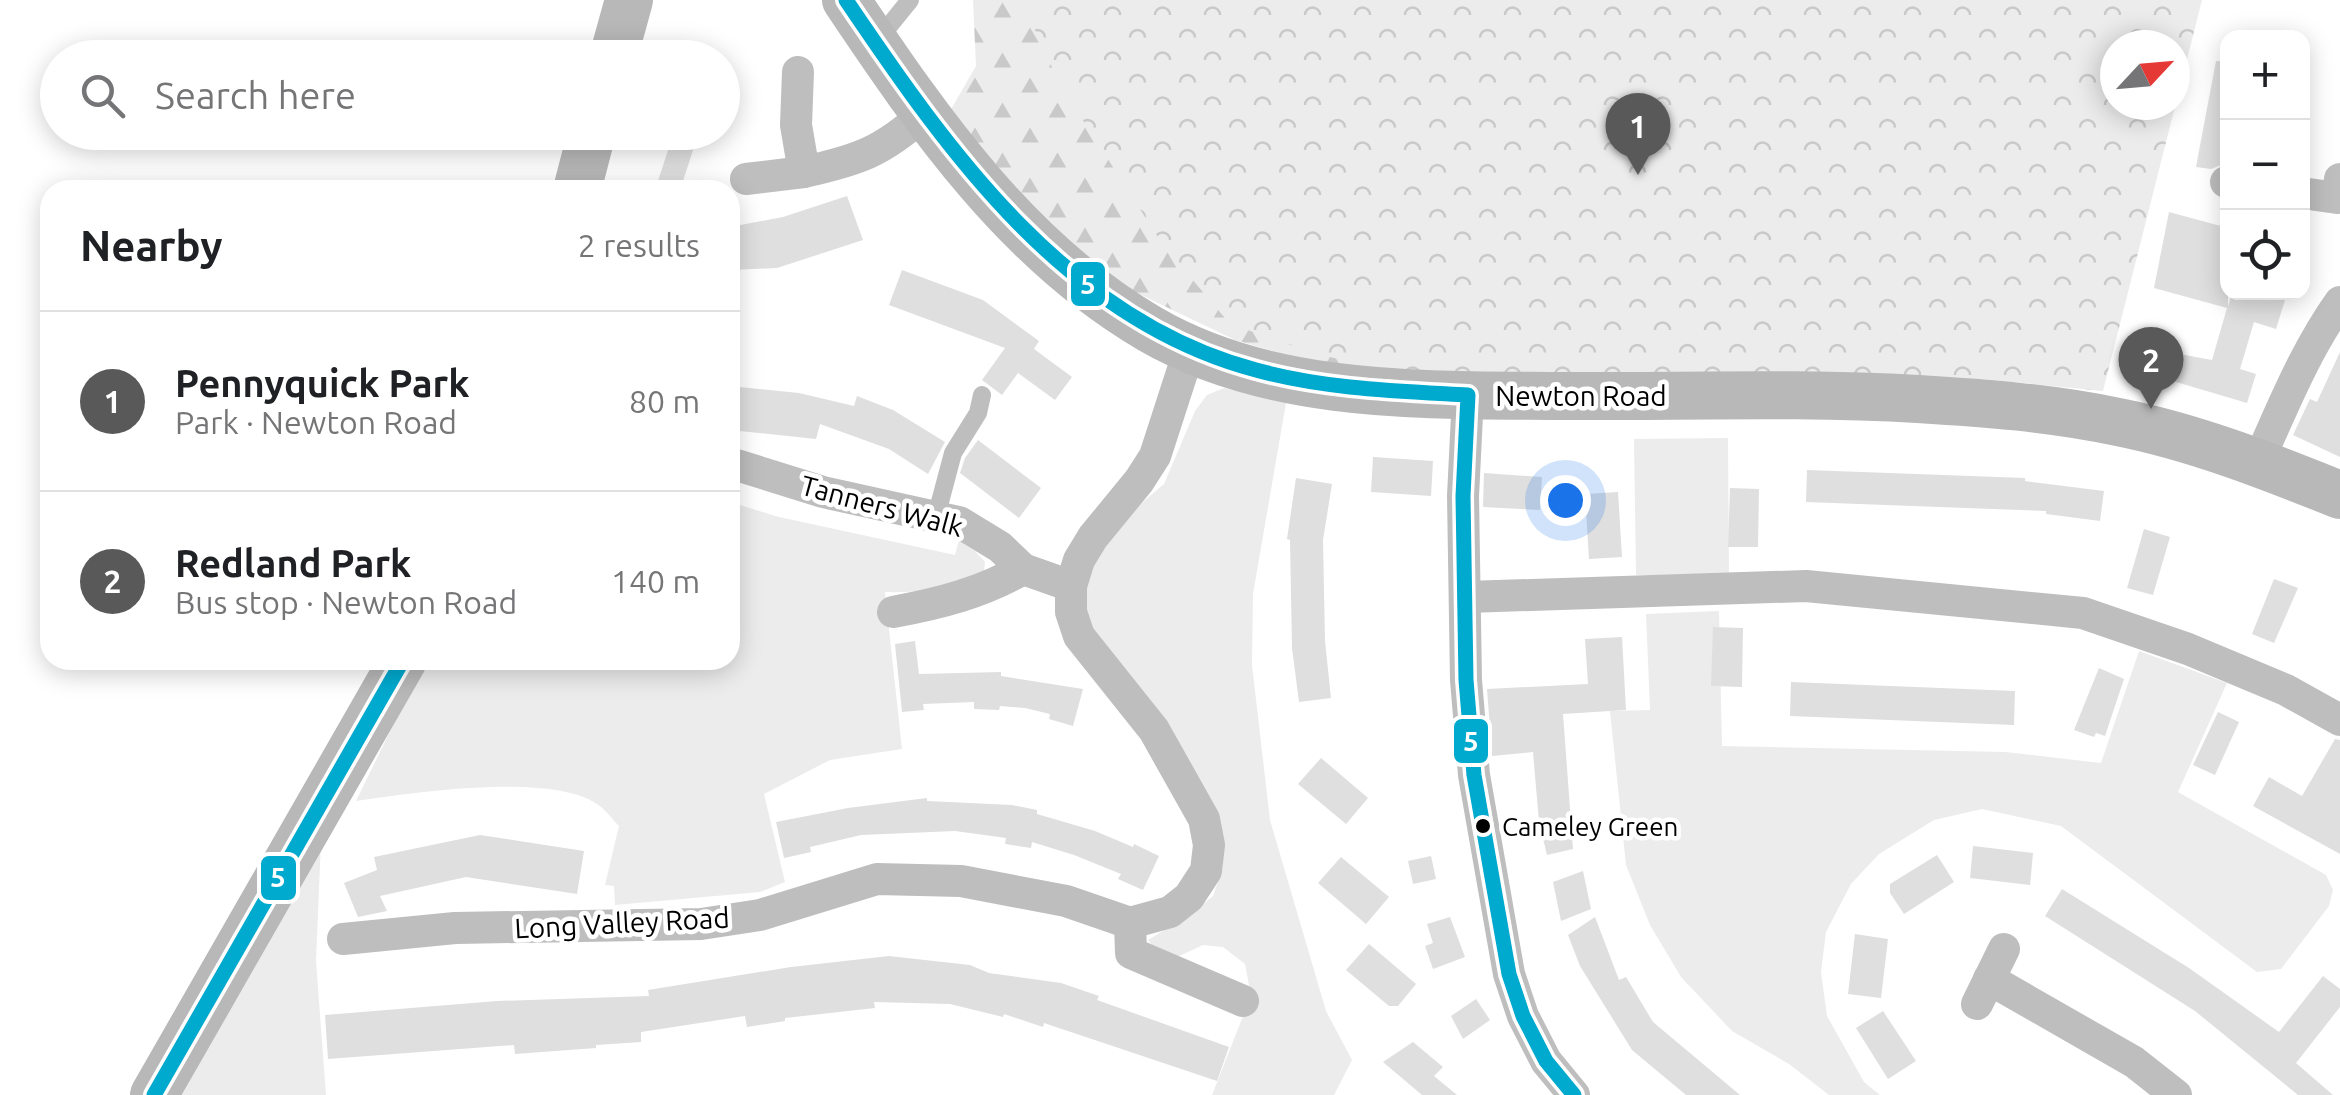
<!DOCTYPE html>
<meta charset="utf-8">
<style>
body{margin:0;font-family:Ubuntu,sans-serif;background:#f2f2f2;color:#202124}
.controls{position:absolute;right:30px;top:30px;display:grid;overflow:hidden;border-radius:20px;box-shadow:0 5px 25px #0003}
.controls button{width:90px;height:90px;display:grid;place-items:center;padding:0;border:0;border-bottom:2px solid #e0e0e0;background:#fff;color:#202124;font:50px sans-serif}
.compass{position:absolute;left:2100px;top:30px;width:90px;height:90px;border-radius:50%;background:#fff;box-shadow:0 5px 25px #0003;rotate:64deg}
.you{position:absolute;left:1565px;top:500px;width:35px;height:35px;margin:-25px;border:8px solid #fff;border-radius:50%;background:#1a73e8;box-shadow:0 0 0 15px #1a73e833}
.badge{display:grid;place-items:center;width:65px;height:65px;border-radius:50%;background:#595959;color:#fff;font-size:32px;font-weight:700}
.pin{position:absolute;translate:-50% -82px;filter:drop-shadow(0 2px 5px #0008)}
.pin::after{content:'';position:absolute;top:52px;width:35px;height:30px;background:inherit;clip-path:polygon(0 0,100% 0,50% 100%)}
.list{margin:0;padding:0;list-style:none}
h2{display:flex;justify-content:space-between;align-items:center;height:130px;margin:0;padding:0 40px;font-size:42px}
h2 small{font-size:32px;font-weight:400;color:#757577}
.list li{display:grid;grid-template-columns:65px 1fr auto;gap:30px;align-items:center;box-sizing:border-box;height:180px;padding:0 40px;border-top:2px solid #e0e0e0}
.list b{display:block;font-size:38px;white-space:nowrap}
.list p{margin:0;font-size:32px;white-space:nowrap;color:#757577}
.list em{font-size:32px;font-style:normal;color:#757577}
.icon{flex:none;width:55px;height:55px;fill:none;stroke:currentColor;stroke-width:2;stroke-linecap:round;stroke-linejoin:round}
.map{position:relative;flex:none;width:2340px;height:1095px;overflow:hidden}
.search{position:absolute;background:#fff;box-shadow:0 5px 25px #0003;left:40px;top:40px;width:700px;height:110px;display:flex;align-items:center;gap:25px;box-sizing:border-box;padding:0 35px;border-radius:55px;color:#757577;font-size:38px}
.panel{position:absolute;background:#fff;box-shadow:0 5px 25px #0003;left:40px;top:180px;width:700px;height:490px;border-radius:30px}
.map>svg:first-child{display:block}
.grass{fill:#ececec}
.forest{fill:url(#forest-firs)}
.park{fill:url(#park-crowns);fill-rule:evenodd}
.building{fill:#dfdfdf}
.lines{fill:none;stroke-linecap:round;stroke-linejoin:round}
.lane{stroke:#bebebe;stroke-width:18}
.street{stroke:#bebebe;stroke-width:32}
.secondary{stroke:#b8b8b8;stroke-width:48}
.bus-1-casing{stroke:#fff;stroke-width:22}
.bus-1{stroke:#00a9ce;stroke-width:15}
.bus-dot{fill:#000;stroke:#fff;stroke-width:4}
.labels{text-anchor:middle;stroke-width:9;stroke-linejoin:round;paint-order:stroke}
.bus-label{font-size:26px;fill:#000;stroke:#fff;text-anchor:start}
.street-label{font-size:28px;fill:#000;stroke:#fff}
.line-badge{stroke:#fff;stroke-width:4}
.badge-label{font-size:28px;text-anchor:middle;font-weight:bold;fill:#fff}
</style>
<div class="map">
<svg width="2340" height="1095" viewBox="0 0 2340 1095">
<defs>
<pattern id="forest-firs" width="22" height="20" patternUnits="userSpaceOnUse" patternTransform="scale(2.5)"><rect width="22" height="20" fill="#ececec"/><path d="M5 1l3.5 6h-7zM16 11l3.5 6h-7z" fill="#c9c9c9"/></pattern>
<pattern id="park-crowns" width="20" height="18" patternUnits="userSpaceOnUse" patternTransform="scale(2.5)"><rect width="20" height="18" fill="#ececec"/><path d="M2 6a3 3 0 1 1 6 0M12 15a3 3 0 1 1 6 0" fill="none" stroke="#c9c9c9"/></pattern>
</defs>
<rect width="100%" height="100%" fill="#fff"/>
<g class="grass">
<polygon points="1224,388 1286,403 1253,594 1252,665 1270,820 1326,1011 1352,1060 1334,1095 1212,1095 1251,996 1245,964 1223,947 1203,945 1175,958 1160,955 1148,940 1191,914 1213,896 1223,867 1213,810 1090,633 1078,592 1096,542 1164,484 1195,411 1207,395"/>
<polygon points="1728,438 1729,575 1636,575 1634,439"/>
<path d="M730,502l49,15 176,38 4,-15 16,11 10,11 -1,9c-28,18 -66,22 -99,21l17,157 -72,11 -66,34 21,88 -25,10 -145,13 -1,-19 -9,-1 14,-59c-7,-7 -14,-17 -22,-22 -48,-32 -184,-11 -241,-3l69,-141h305z"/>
<polygon points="1719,611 1722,746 2005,752 2101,763 2139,651 2227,683 2178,792 2326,875 2333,890 2329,906 2281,969 2257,972 2061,826 1982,809 1934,820 1879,854 1851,884 1826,932 1821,972 1827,1016 1864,1082 1880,1095 1829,1095 1789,1064 1732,1031 1681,977 1650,925 1626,865 1610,711 1650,710 1646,614"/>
<polygon points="321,841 316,961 326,1095 182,1095"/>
</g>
<polygon class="forest" points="973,0 1194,0 1373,367 1332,368 1235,340 1135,292 1065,248 946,118 976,66"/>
<path class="park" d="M1023,0h1179l-99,391 -120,-12 -504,-2 -95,-6 -73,-19 -81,-28 -67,-79 -95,-148 -24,-45zM2115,45h60v60h-60z"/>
<g class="building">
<polygon points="2216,61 2228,62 2228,162 2211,169 2196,167"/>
<polygon points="674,132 699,132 680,190 655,190"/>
<polygon points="847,196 863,240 777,268 730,270 730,227 783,217"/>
<polygon points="2169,212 2228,228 2228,307 2232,292 2250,292 2285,300 2276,329 2254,322 2240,369 2256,374 2247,403 2166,379 2174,353 2212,360 2227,308 2154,288"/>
<polygon points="902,270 983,300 1039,341 1034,349 1072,377 1055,400 1018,373 1002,395 982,380 1005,348 889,305"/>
<polygon points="2340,352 2340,457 2293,435 2310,399 2317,402"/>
<polygon points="730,386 799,393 854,406 857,396 893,410 945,442 928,474 889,449 820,424 816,439 730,430"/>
<polygon points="978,440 1041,488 1019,518 960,473 965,458"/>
<polygon points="1373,457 1433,461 1431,496 1371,492"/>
<polygon points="1807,470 2025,478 2025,481 2104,491 2100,521 2046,514 2046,511 1806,502"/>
<polygon points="1484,473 1542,477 1540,510 1483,507"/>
<polygon points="1296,478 1332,484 1323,540 1325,641 1331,698 1299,702 1292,648 1290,540 1287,539"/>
<polygon points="1730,488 1759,489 1758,547 1728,547"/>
<polygon points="1618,492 1622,557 1589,559 1585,494"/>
<polygon points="2144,529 2170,537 2153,595 2127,588"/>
<polygon points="2274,579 2298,588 2274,643 2252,634"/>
<polygon points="1713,627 1743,628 1742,687 1711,686"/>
<polygon points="1622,637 1626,710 1563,714 1573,849 1547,855 1539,822 1533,752 1492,756 1487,689 1588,684 1585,639"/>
<polygon points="915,641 919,674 1001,672 1001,676 1083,689 1073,726 1049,719 1050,714 1025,708 1000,706 999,710 974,709 974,702 923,704 924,710 902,712 895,644"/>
<polygon points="2099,668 2124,679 2105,736 2096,733 2094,737 2074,730"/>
<polygon points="1791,682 2015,691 2014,725 1790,716"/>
<polygon points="2218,712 2239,722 2215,775 2193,765"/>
<polygon points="2335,739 2340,740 2340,854 2253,806 2269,777 2302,796"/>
<polygon points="1321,758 1368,798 1346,824 1298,784"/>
<polygon points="927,798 927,801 1012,805 1037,810 1037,814 1095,831 1133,847 1134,844 1159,856 1143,890 1118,879 1121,874 1074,855 1032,842 1031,848 1005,844 1006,838 955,831 861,835 810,847 811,852 784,858 776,822 848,808"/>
<polygon points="480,835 584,851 577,894 466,877 380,896 387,911 358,917 344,883 377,870 374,857"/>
<polygon points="1973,846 2033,853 2030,885 1970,878"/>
<polygon points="1937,855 1954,882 1904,914 1890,893 1890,884"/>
<polygon points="1431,856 1436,879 1413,884 1408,861"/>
<polygon points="1341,857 1389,897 1366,924 1318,883"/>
<polygon points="1583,871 1591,909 1561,921 1553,882"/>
<polygon points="2062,889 2189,968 2279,1032 2323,976 2340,989 2340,1007 2296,1063 2333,1095 2298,1095 2195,1011 2045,916"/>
<polygon points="1450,917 1465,957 1433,969 1425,946 1433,943 1427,924"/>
<polygon points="1595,917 1619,980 1626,977 1653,1022 1740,1095 1686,1095 1632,1050 1580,966 1568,935"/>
<polygon points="1855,934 1888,939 1881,998 1848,994"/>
<polygon points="1369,944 1416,984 1398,1006 1389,1006 1346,970"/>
<polygon points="889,956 970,965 989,973 1061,983 1099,996 1097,1000 1229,1047 1217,1081 1044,1023 1043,1027 1004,1014 1003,1017 950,1004 874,1002 875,1008 785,1018 785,1021 747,1027 745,1016 641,1032 641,1042 596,1045 596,1048 515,1054 514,1045 328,1059 325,1015 497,1001 649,996 648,990 791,967"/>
<polygon points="1476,999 1490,1020 1463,1039 1451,1016"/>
<polygon points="1883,1011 1916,1061 1888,1079 1856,1028"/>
<polygon points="1413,1042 1443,1067 1434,1076 1457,1095 1422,1095 1383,1062"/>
</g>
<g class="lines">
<g class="lane">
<polyline points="876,42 910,0"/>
<polyline points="936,517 953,453 978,413 982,395"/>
</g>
<g class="street">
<path d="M798,72l-2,53 8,47c54,-12 78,-20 120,-58"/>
<polyline points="746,179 804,172"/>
<polyline points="2226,182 2228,182"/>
<polyline points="2302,193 2337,198 2340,179"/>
<polyline points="1468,395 1463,496 1466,680 1474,775 1509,974 1523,1016 1546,1061 1574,1095"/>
<path d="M2258,462c25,-55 47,-111 82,-160"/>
<polyline points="730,463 823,492 959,522 1000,547 1023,569 1071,586"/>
<polyline points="1467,597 1806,586 2083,613 2188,649 2286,690 2340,720"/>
<path d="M893,612c48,-9 88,-19 130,-43"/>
<polyline points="1130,923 1131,953 1243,1001"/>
<polyline points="343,939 455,928 701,924 760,915 877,879 961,881 1066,901 1130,923 1170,912 1189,897 1206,871 1209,845 1204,819 1154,730 1079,636 1071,612 1071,586 1079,560 1093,537 1139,481 1155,456 1190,348"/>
<polyline points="1989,979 2134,1062 2176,1095"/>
<polyline points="1977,1004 2004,949"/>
</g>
<g class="secondary">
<path d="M846,0c83,124 172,252 304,329 119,69 267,66 400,67 122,1 246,-4 368,3 66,4 135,9 200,23 76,15 150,44 222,73"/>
<polyline points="613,58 629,0"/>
<polyline points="577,190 592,132"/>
<polyline points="154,1095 403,660"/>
</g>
<defs>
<g id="bus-1">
<path d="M846,0c104,154 221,320 410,370 69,19 141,21 212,25l-5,101 3,184 8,95 35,199 14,42 23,45 28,34"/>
<polyline points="154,1095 403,660"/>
</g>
</defs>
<use href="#bus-1" class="bus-1-casing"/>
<use href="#bus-1" class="bus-1"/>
</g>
<circle class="bus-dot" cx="1483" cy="826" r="9"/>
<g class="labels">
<g class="bus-label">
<text x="1502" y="836">Cameley Green</text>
</g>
<g class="street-label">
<text x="1581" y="406">Newton Road</text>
<text transform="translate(882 506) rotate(15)" y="10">Tanners Walk</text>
<text transform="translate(622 923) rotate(-3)" y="10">Long Valley Road</text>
</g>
</g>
<g class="line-badge">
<rect x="1069" y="260" width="38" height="48" rx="10" fill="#00a9ce"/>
<rect x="1452" y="717" width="38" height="48" rx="10" fill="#00a9ce"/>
<rect x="259" y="854" width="39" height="48" rx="10" fill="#00a9ce"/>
</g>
<g class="badge-label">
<text x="1088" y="294">5</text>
<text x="1471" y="751">5</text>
<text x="278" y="887">5</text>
</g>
</svg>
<div class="controls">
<button>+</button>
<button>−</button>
<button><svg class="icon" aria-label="locate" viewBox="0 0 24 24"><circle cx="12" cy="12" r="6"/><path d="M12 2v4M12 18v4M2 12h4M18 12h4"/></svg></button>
</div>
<svg class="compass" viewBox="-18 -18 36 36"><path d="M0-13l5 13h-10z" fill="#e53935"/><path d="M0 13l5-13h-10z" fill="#757577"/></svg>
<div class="you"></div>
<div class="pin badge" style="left:1638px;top:175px">1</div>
<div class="pin badge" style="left:2151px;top:409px">2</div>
<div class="search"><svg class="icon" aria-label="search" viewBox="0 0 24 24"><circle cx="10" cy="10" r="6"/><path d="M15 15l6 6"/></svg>Search here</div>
<section class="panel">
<h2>Nearby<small>2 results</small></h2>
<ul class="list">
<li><span class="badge">1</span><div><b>Pennyquick Park</b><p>Park · Newton Road</p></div><em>80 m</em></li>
<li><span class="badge">2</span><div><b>Redland Park</b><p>Bus stop · Newton Road</p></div><em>140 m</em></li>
</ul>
</section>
</div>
